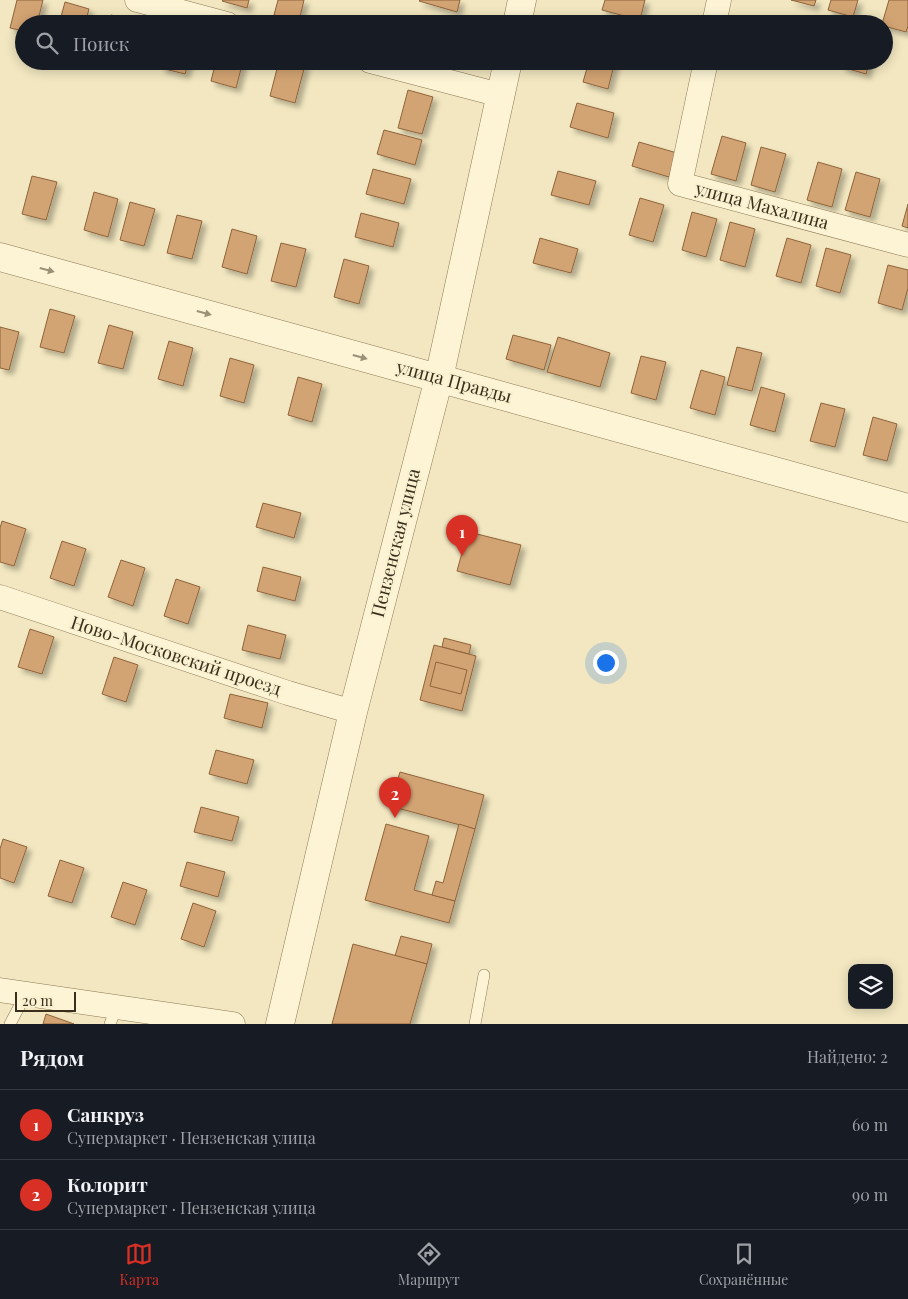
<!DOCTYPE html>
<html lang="ru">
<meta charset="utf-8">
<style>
body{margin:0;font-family:"Playfair Display",serif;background:#242831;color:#f1f3f6}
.controls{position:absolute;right:15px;bottom:15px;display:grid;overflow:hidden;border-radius:10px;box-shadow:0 2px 12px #0003}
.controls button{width:45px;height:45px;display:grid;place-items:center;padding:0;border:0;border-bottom:1px solid #363941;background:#171b24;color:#f1f3f6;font:25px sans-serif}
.scale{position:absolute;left:15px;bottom:12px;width:61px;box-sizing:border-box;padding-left:5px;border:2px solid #3b2e1c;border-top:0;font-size:14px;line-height:18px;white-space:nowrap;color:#3b2e1c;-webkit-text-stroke:4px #f8f1d0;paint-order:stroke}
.you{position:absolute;left:605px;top:662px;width:18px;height:18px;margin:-12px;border:4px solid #fff;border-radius:50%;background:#1a73e8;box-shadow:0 0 0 8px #1a73e833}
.badge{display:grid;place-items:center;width:32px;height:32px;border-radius:50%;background:#d93025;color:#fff;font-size:16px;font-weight:700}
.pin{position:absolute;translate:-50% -41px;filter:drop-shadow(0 1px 2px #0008)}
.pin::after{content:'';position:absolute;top:26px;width:18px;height:15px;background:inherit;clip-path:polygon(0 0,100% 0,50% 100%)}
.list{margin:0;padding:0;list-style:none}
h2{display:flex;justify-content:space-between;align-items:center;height:65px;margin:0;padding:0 20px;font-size:21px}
h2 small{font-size:16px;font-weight:400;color:#9ea1a6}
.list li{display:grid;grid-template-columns:32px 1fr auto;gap:15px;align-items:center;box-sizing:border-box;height:70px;padding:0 20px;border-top:1px solid #363941}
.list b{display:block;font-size:19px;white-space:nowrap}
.list p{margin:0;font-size:16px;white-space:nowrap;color:#9ea1a6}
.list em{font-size:16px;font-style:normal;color:#9ea1a6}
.icon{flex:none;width:28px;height:28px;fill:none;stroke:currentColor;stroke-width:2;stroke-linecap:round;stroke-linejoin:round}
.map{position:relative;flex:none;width:908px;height:1024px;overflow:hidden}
.search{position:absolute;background:#171b24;box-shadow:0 2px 12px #0003;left:15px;right:15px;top:15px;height:55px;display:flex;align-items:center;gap:12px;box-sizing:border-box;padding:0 18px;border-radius:28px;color:#9ea1a6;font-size:19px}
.sheet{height:205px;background:#171b24}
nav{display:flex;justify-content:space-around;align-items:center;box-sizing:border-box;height:70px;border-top:1px solid #363941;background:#171b24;font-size:14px;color:#9ea1a6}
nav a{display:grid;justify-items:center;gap:2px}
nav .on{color:#d93025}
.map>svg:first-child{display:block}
.building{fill:#d3a473;stroke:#8e633a;filter:url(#shadow)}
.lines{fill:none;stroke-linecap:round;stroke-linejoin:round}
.service-casing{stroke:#8d7856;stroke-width:12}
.minor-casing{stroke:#8d7856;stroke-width:25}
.tertiary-casing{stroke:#8d7856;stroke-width:29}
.service{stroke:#fcf4d4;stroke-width:11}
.minor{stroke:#fcf4d4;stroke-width:24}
.tertiary{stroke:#fcf4d4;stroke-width:28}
.oneway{fill:#9c9178}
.labels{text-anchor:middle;stroke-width:4;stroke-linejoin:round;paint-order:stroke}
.street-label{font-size:18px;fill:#3b2e1c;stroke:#f8f1d0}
</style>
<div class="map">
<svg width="908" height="1024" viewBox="0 0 908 1024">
<defs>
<filter id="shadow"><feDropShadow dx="4.5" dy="4.5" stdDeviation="2.5" flood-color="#0004"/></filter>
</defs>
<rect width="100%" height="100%" fill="#f2e7c0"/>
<g class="building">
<polygon points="17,0 43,0 37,24 24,24 24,31 10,28"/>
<polygon points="223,0 249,0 247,8 222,1"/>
<polygon points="278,0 304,0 299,21 274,15"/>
<polygon points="420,0 460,0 457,12 419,1"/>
<polygon points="605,0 645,0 640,20 602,10"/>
<polygon points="791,0 816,0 814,6"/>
<polygon points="831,0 858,0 853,17 828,10"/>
<polygon points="889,0 908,0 908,26 906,32 884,26 884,24 882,24"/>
<polygon points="65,2 89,9 85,24 59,24"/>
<polygon points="111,15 136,21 135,24 109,24"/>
<polygon points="162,61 189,61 185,74 161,68"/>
<polygon points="216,61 243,61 236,88 211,81"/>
<polygon points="279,61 292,61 305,65 295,103 270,96"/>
<polygon points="589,61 615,61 608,89 583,82"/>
<polygon points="843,61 870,61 866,74 842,67"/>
<polygon points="408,90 433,97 422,134 398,128"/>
<polygon points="577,103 614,113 608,138 570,127"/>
<polygon points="384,130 422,140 415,165 377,154"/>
<polygon points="722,136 746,143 736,181 711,174"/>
<polygon points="639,142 677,153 669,177 632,166"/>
<polygon points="761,147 786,154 775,192 751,185"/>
<polygon points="818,162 842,169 832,207 807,200"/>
<polygon points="373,169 411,179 404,204 366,194"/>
<polygon points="558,171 596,181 589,205 551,195"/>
<polygon points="856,172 880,179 870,217 845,210"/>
<polygon points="32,176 57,182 46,220 22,214"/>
<polygon points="94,192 118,199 108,237 84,230"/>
<polygon points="640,198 664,205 653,242 629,235"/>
<polygon points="130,202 155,209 144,246 120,240"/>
<polygon points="908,204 908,228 902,226"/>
<polygon points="692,212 717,219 706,257 682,250"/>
<polygon points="361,213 399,223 393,247 355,237"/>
<polygon points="177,215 202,221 192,259 167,253"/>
<polygon points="730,222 755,229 745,267 720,260"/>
<polygon points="232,229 257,236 247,274 222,267"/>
<polygon points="540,238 578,249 571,273 533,263"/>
<polygon points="787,238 811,245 801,283 776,276"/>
<polygon points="281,243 306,249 296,287 271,281"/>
<polygon points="826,248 851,255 840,293 816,286"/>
<polygon points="344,259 369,266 359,304 334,297"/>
<polygon points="888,265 908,270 908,288 902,310 878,303"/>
<polygon points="50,309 75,316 64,353 40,347"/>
<polygon points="109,325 133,332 123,369 98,363"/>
<polygon points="0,327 19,332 9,370 0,368"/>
<polygon points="513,335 551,345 544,370 506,359"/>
<polygon points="558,337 610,353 600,387 547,372"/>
<polygon points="169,341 193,348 183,386 158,379"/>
<polygon points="737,347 762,353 752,391 727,385"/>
<polygon points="641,356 666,362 656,400 631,393"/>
<polygon points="230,358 254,365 244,403 220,396"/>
<polygon points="701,370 725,377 715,415 690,408"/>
<polygon points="298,377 322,384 312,422 288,415"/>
<polygon points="761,387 785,394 775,432 750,425"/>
<polygon points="821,403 845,409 835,447 810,441"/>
<polygon points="873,417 897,424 887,461 863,455"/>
<polygon points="263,503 301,513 294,538 256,527"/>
<polygon points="2,521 26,529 14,566 0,562 0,528"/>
<polygon points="477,534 521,545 510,585 457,571 466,538"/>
<polygon points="62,541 86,549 74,586 50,578"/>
<polygon points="121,560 145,568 133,606 108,597"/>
<polygon points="263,567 301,577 295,601 257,591"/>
<polygon points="176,579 200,587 188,624 164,616"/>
<polygon points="248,625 286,635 280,659 242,650"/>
<polygon points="30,629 54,637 42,674 18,667"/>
<polygon points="444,638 471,645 469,654 442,647"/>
<polygon points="434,645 476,656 462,711 420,700"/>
<polygon points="114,657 138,665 126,702 102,694"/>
<polygon points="436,662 467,670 461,694 430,686"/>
<polygon points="230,694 268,703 262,728 224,718"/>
<polygon points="216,750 254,760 247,784 209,774"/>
<polygon points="400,772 484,795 475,829 390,806"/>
<polygon points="201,807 239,817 232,841 194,832"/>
<polygon points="386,824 429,836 414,890 455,901 449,923 365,900"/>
<polygon points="459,824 475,829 455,901 432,895 436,881 443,883"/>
<polygon points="3,839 27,847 14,883 0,878 0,849"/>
<polygon points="60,860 84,868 72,903 48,896"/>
<polygon points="187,862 225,872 218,897 180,886"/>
<polygon points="123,882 147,890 135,925 111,917"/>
<polygon points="193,903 216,911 204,947 181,939"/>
<polygon points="401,936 432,944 427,964 395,956"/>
<polygon points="353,944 427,964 410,1024 332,1024"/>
<polygon points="46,1014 74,1024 43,1024"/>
</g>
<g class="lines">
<defs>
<g id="service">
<polyline points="10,1024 26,994"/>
<polyline points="110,1024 117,1006"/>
<polyline points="475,1024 484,975"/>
</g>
<g id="minor">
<polyline points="137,0 227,24"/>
<polyline points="714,24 719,0"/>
<polyline points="370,61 500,95"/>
<polyline points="706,61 680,184 908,245"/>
<polyline points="0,597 288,693 353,712"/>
<polyline points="0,990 233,1024"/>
</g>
<g id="tertiary">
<polyline points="517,24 522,0"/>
<polyline points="0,257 908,508"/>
<polyline points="280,1024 353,712 439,378 508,61"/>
</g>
</defs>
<use href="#service" class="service-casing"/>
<use href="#minor" class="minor-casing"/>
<use href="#tertiary" class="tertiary-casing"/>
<use href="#service" class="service"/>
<use href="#minor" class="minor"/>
<use href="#tertiary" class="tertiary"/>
</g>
<defs><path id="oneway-solid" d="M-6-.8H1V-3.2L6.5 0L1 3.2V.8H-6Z" transform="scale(1.25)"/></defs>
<g class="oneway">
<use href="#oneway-solid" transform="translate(47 270) rotate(15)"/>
<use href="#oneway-solid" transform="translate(204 313) rotate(15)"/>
<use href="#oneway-solid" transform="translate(360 357) rotate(15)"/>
</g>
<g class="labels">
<g class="street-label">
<text transform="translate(762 206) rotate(15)" y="6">улица Махалина</text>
<text transform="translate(454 382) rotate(15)" y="6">улица Правды</text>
<text transform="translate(396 543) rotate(-76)" y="6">Пензенская улица</text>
<text transform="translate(176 656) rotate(18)" y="6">Ново-Московский проезд</text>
</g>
</g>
</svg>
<div class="controls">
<button><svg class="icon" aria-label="layers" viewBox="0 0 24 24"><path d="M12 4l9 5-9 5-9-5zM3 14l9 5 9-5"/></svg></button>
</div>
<div class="scale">20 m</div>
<div class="you"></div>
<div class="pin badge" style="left:462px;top:556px">1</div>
<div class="pin badge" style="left:395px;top:818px">2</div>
<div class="search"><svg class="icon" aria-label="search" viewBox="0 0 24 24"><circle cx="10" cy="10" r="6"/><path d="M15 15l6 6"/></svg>Поиск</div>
</div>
<section class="sheet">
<h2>Рядом<small>Найдено: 2</small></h2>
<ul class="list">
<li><span class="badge">1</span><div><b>Санкруз</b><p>Супермаркет · Пензенская улица</p></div><em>60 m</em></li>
<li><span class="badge">2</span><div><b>Колорит</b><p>Супермаркет · Пензенская улица</p></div><em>90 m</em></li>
</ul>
</section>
<nav>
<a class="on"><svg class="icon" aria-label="map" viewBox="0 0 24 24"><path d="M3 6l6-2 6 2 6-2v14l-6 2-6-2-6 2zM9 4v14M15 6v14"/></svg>Карта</a>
<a><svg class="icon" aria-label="directions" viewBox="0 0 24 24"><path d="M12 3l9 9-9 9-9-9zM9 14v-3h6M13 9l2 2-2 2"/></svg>Маршрут</a>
<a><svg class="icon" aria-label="saved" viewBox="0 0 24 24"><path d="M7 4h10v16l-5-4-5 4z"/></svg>Сохранённые</a>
</nav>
